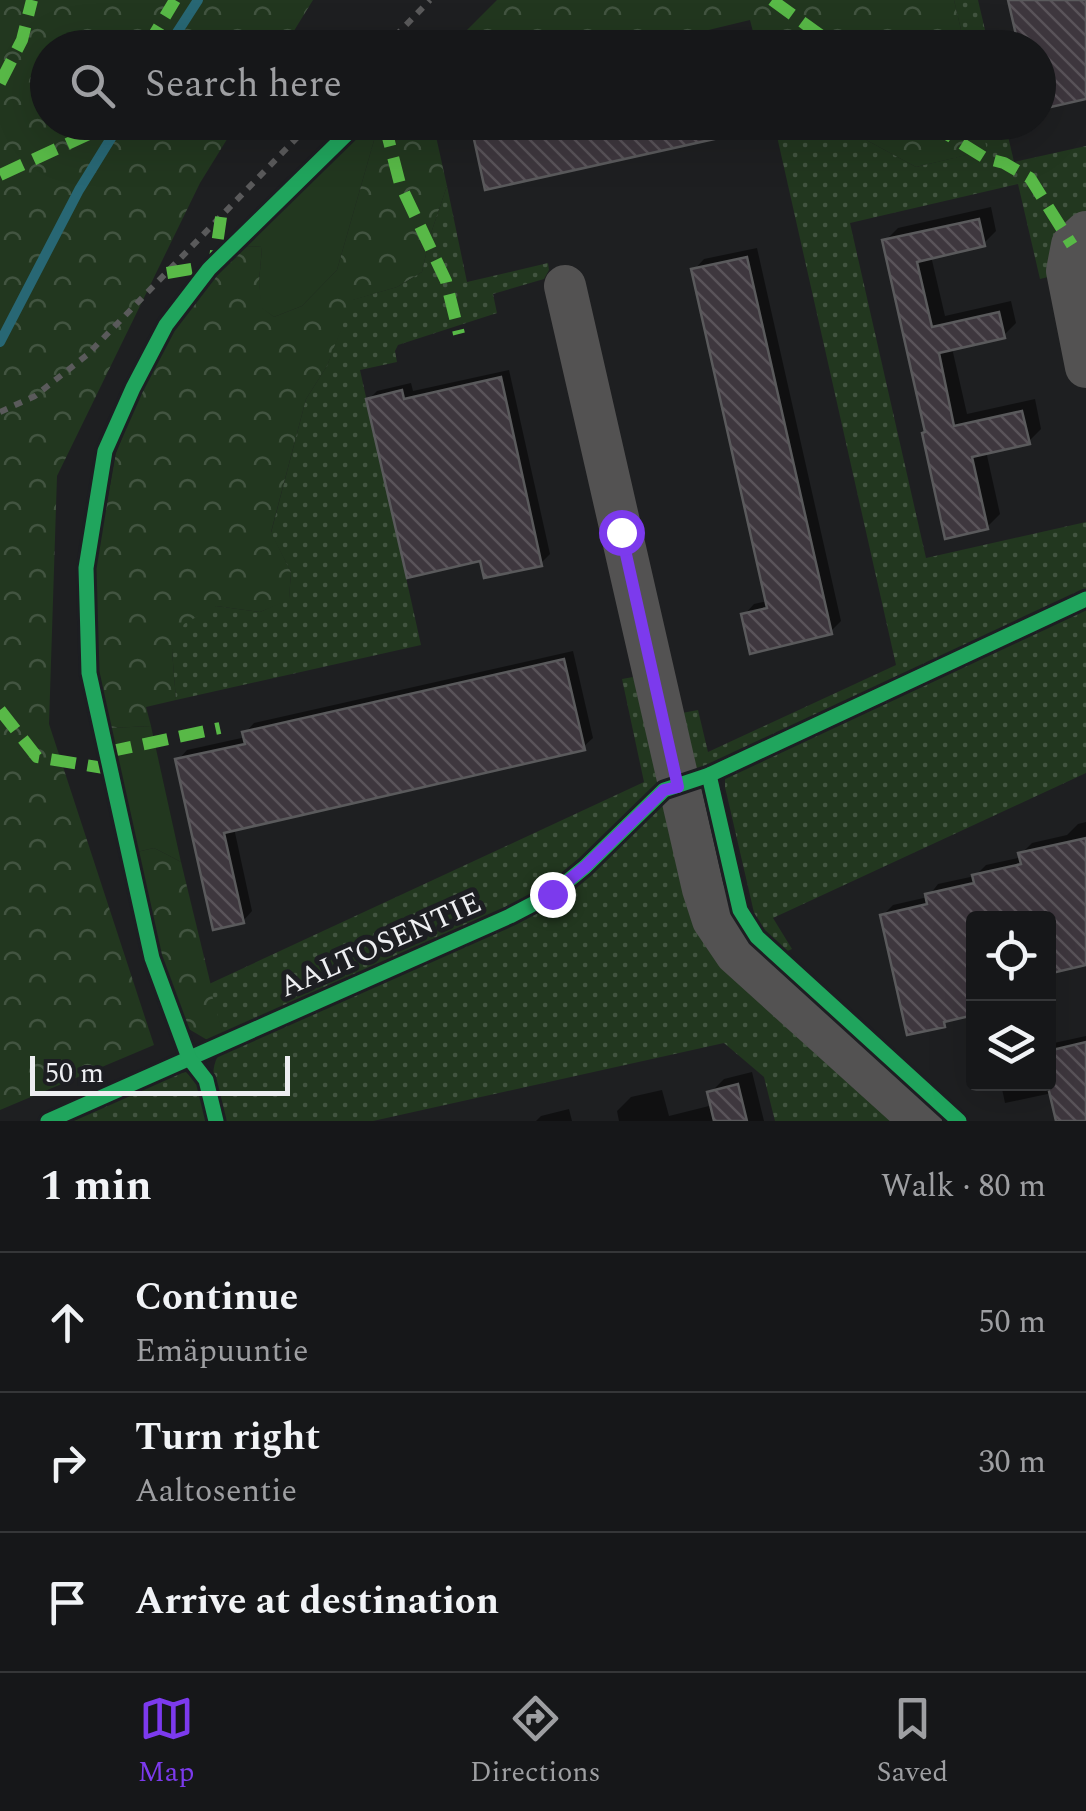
<!DOCTYPE html>
<meta charset="utf-8">
<style>
body{margin:0;font-family:Spectral,serif;background:#232426;color:#f1f3f6}
.controls{position:absolute;right:30px;bottom:30px;display:grid;overflow:hidden;border-radius:10px;box-shadow:0 10px 40px #0002}
.controls button{width:90px;height:90px;display:grid;place-items:center;padding:0;border:0;border-bottom:2px solid #353638;background:#161719;color:#f1f3f6;font:50px sans-serif}
.scale{position:absolute;left:30px;bottom:25px;width:260px;box-sizing:border-box;padding-left:10px;border:5px solid #edeef1;border-top:0;font-size:28px;line-height:35px;white-space:nowrap;color:#edeef1;-webkit-text-stroke:8px #1d1e22;paint-order:stroke}
.stop{position:absolute;width:30px;height:30px;margin:-22px;border:8px solid #7c3aed;border-radius:50%;background:#fff}
.stop.end{background:#7c3aed;border-color:#fff;box-shadow:0 2px 10px #0008}
.list{margin:0;padding:0;list-style:none}
h2{display:flex;justify-content:space-between;align-items:center;height:130px;margin:0;padding:0 40px;font-size:42px}
h2 small{font-size:32px;font-weight:400;color:#9e9fa2}
.list li{display:grid;grid-template-columns:65px 1fr auto;gap:30px;align-items:center;box-sizing:border-box;height:140px;padding:0 40px;border-top:2px solid #353638}
.list b{display:block;font-size:38px;white-space:nowrap}
.list p{margin:0;font-size:32px;white-space:nowrap;color:#9e9fa2}
.list em{font-size:32px;font-style:normal;color:#9e9fa2}
.icon{flex:none;width:55px;height:55px;fill:none;stroke:currentColor;stroke-width:2;stroke-linecap:round;stroke-linejoin:round}
.map{position:relative;flex:none;width:1086px;height:1121px;overflow:hidden}
.search{position:absolute;background:#161719;box-shadow:0 10px 40px #0002;left:30px;right:30px;top:30px;height:110px;display:flex;align-items:center;gap:25px;box-sizing:border-box;padding:0 35px;border-radius:55px;color:#9e9fa2;font-size:38px}
.sheet{height:550px;background:#161719}
nav{display:flex;justify-content:space-around;align-items:center;box-sizing:border-box;height:140px;border-top:2px solid #353638;background:#161719;font-size:28px;color:#9e9fa2}
nav a{display:grid;justify-items:center;gap:5px}
nav .on{color:#7c3aed}
.map>svg:first-child{display:block}
.grass{fill:#22371f}
.forest{fill:url(#forest-crowns)}
.park{fill:url(#park-dots)}
.shadow{fill:#0007}
.lines{fill:none;stroke-linecap:round;stroke-linejoin:round}
.stream{stroke:#286774;stroke-width:10}
.building{fill:url(#building-back-hatch);stroke:#5a5a5c;stroke-width:2.5}
.path{stroke:#5a5a5b;stroke-width:6;stroke-dasharray:8 8;stroke-linecap:butt}
.minor{stroke:#535252;stroke-width:42}
.quiet{stroke:#58b947;stroke-width:12;stroke-dasharray:25 12;stroke-linecap:butt}
.cycleway-casing{stroke:#1d1e22;stroke-width:21}
.cycleway{stroke:#20a55d;stroke-width:15}
.route{stroke:#7c3aed;stroke-width:12}
.labels{text-anchor:middle;stroke-width:10;stroke-linejoin:round;paint-order:stroke}
.street-label{font-size:30px;fill:#edeef1;stroke:#1d1e22}
</style>
<div class="map">
<svg width="1086" height="1121" viewBox="0 0 1086 1121">
<defs>
<pattern id="forest-crowns" width="20" height="18" patternUnits="userSpaceOnUse" patternTransform="scale(2.5)"><rect width="20" height="18" fill="#22371f"/><path d="M2 6a3 3 0 1 1 6 0M12 15a3 3 0 1 1 6 0" fill="none" stroke="#425440"/></pattern>
<pattern id="park-dots" width="8" height="8" patternUnits="userSpaceOnUse" patternTransform="scale(2.5)"><rect width="8" height="8" fill="#22371f"/><path d="M2 2h.1M6 6h.1" fill="none" stroke="#425440" stroke-width="1.8" stroke-linecap="round"/></pattern>
<pattern id="building-back-hatch" width="6" height="6" patternUnits="userSpaceOnUse" patternTransform="scale(2.5)"><rect width="6" height="6" fill="#3e373e"/><path d="M-1 5l2 2M0 0l6 6M5-1l2 2" fill="none" stroke="#5a545a"/></pattern>
</defs>
<rect width="100%" height="100%" fill="#1e1f21"/>
<g class="grass">
<polygon points="372,123 379,123 337,270 302,306 274,317 261,308 259,282 262,247 244,246"/>
<polygon points="151,726 181,862 154,848 137,852 109,728"/>
</g>
<g class="forest">
<polygon points="0,0 313,0 284,47 48,48 48,122 237,123 200,183 57,476 49,724 154,1045 0,1110"/>
<polygon points="497,0 954,0 965,47 757,47 750,20 638,47 449,48"/>
<polygon points="379,123 433,123 447,186 430,236 422,272 397,287 353,300 327,366 306,399 271,532 291,572 289,600 260,612 216,606 172,650 176,700 146,707 151,726 110,728 99,671 95,568 116,453 141,391 174,329 218,271 244,246 262,247 259,282 262,308 274,317 302,306 337,270"/>
<polygon points="835,123 981,123 988,150 916,167"/>
<polygon points="154,848 181,862 223,1035 209,1041 182,1025 160,956 137,852"/>
</g>
<g class="park">
<polygon points="954,0 978,0 989,47 965,47"/>
<polygon points="774,123 835,123 916,167 987,150 981,123 1005,123 1014,162 1086,146 1086,216 1048,277 1040,279 1018,184 850,223 926,558 1086,522 1086,591 713,764 692,771 682,713 698,710 708,752 896,665"/>
<polygon points="447,186 467,282 548,263 549,270 544,279 493,294 497,313 398,345 395,351 397,362 360,370 421,645 176,700 172,650 184,624 216,606 260,612 289,599 291,572 271,533 306,399 327,366 352,300 397,287 422,272 430,236"/>
<polygon points="1086,609 1086,773 773,918 792,949 783,953 761,928 755,917 725,787 725,778 730,773"/>
<polygon points="633,677 663,778 579,861 549,887 507,908 223,1035 209,984 644,782 622,679"/>
<path d="M667,797l22,96 210,228h-124l-11,-44 -40,-34 -351,78h-150c-5,-20 -16,-46 -5,-65l295,-133 42,-22 35,-28z"/>
<polygon points="186,1072 198,1083 208,1121 69,1121 172,1075"/>
</g>
<g class="shadow">
<polygon points="484,122 754,122 747,129 487,187 475,131"/>
<polygon points="991,207 996,231 983,244 931,256 945,316 1011,301 1016,323 1003,336 952,348 967,414 1035,399 1041,429 1028,442 986,451 1000,514 987,527 927,432 885,241 898,228"/>
<polygon points="757,248 841,621 830,632 744,615 754,604 768,601 694,270 704,259"/>
<polygon points="509,370 550,554 541,563 482,558 368,400 377,391 411,383 413,391"/>
<polygon points="573,651 593,738 583,747 234,828 252,911 243,921 178,760 187,750 246,737 245,733 254,723"/>
<polygon points="1086,822 1086,960 1048,918 974,918 949,1018 943,1024 882,916 893,905 928,897 938,884 975,876 986,865 1022,857 1021,854 1032,843 1067,835 1078,824"/>
<polygon points="1086,1036 1086,1121 1059,1121 1052,1093 1005,1103 1001,1084 1048,1084 1048,1048 1054,1043"/>
<polygon points="752,1072 764,1121 619,1121 617,1111 631,1097 662,1090 669,1116 713,1105 710,1093 724,1079"/>
<polygon points="569,1109 572,1121 536,1121 541,1116"/>
</g>
<g class="lines">
<g class="stream">
<polyline points="167,48 198,0"/>
<polyline points="0,342 79,190 121,122"/>
</g>
</g>
<g class="building">
<polygon points="1008,0 1086,0 1086,99 1038,110 1038,48 1019,48"/>
<polygon points="508,122 736,122 737,134 485,190 472,130"/>
<polygon points="979,219 985,246 917,262 932,327 999,312 1005,338 939,353 954,426 1022,411 1030,444 972,457 988,529 945,539 922,433 925,432 882,240"/>
<polygon points="747,257 832,634 750,654 741,614 767,608 691,269"/>
<polygon points="501,377 542,566 484,578 480,561 407,578 366,399 402,390 404,399"/>
<polygon points="564,659 585,750 224,833 244,923 213,930 175,759 245,744 242,732"/>
<polygon points="1086,838 1086,965 1048,974 1048,918 974,918 974,1015 944,1022 945,1027 907,1035 880,915 927,904 925,894 974,883 972,875 1021,864 1018,853"/>
<polygon points="1086,1042 1086,1121 1056,1121 1048,1087 1048,1051"/>
<polygon points="738,1084 747,1121 714,1121 707,1092"/>
</g>
<g class="lines">
<g class="path">
<polyline points="384,48 430,0"/>
<polyline points="0,412 35,396 87,355 312,122"/>
</g>
<g class="minor">
<polyline points="1086,232 1072,245 1067,271 1086,367"/>
<polyline points="565,286 703,889 713,920 736,954 921,1121"/>
</g>
<g class="quiet">
<polyline points="772,0 838,48"/>
<polyline points="146,48 175,0"/>
<polyline points="0,83 22,40 32,0"/>
<polyline points="384,122 400,184 446,281 459,334"/>
<polyline points="932,122 940,130 985,158 1004,163 1030,178 1072,245"/>
<polyline points="0,175 91,133 99,122"/>
<polyline points="167,273 214,265 221,217"/>
<polyline points="0,710 37,757 110,769"/>
<polyline points="107,752 220,728"/>
</g>
<defs>
<g id="cycleway">
<polyline points="709,775 740,910 757,937 959,1121"/>
<polyline points="48,1121 510,916 552,894 585,867 664,790 709,775 1086,599"/>
<polyline points="216,1121 206,1080 189,1058 152,958 89,673 86,568 105,451 133,388 166,325 209,269 359,122"/>
</g>
</defs>
<use href="#cycleway" class="cycleway-casing"/>
<use href="#cycleway" class="cycleway"/>
</g>
<g class="lines">
<polyline class="route" points="552,894 585,867 664,790 678,787 621,532"/>
</g>
<g class="labels">
<g class="street-label">
<text transform="translate(380 944) rotate(-24)" y="10">AALTOSENTIE</text>
</g>
</g>
</svg>
<div class="controls">
<button><svg class="icon" aria-label="locate" viewBox="0 0 24 24"><circle cx="12" cy="12" r="6"/><path d="M12 2v4M12 18v4M2 12h4M18 12h4"/></svg></button>
<button><svg class="icon" aria-label="layers" viewBox="0 0 24 24"><path d="M12 4l9 5-9 5-9-5zM3 14l9 5 9-5"/></svg></button>
</div>
<div class="scale">50 m</div>
<div class="stop" style="left:621px;top:532px"></div>
<div class="stop end" style="left:552px;top:894px"></div>
<div class="search"><svg class="icon" aria-label="search" viewBox="0 0 24 24"><circle cx="10" cy="10" r="6"/><path d="M15 15l6 6"/></svg>Search here</div>
</div>
<section class="sheet">
<h2>1 min<small>Walk · 80 m</small></h2>
<ul class="list">
<li><svg class="icon" aria-label="ahead" viewBox="0 0 24 24"><path d="M12 20V5M6 11l6-6 6 6"/></svg><div><b>Continue</b><p>Emäpuuntie</p></div><em>50 m</em></li>
<li><svg class="icon" aria-label="right" viewBox="0 0 24 24"><path d="M7 20v-9h11M14 6l5 5-5 5"/></svg><div><b>Turn right</b><p>Aaltosentie</p></div><em>30 m</em></li>
<li><svg class="icon" aria-label="arrive" viewBox="0 0 24 24"><path d="M6 21V4h12l-3 4 3 4H6"/></svg><div><b>Arrive at destination</b></div></li>
</ul>
</section>
<nav>
<a class="on"><svg class="icon" aria-label="map" viewBox="0 0 24 24"><path d="M3 6l6-2 6 2 6-2v14l-6 2-6-2-6 2zM9 4v14M15 6v14"/></svg>Map</a>
<a><svg class="icon" aria-label="directions" viewBox="0 0 24 24"><path d="M12 3l9 9-9 9-9-9zM9 14v-3h6M13 9l2 2-2 2"/></svg>Directions</a>
<a><svg class="icon" aria-label="saved" viewBox="0 0 24 24"><path d="M7 4h10v16l-5-4-5 4z"/></svg>Saved</a>
</nav>
